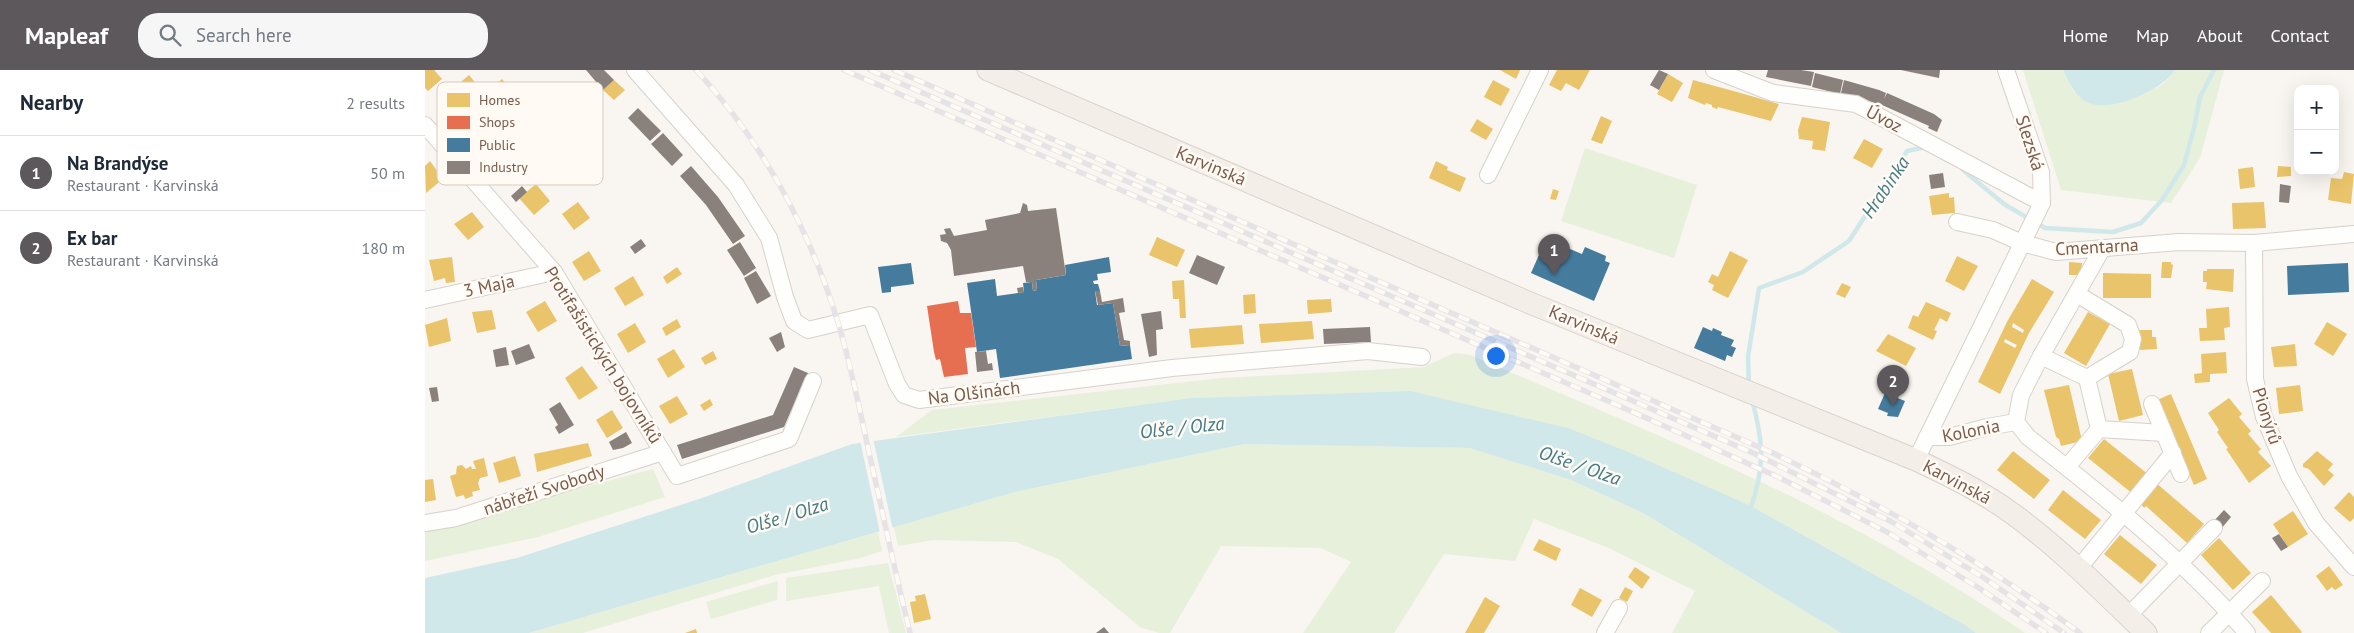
<!DOCTYPE html>
<meta charset="utf-8">
<style>
body{margin:0;font-family:"PT Sans",sans-serif;background:#f6f6f7;color:#1f2937}
.controls{position:absolute;right:15px;top:15px;display:grid;overflow:hidden;border-radius:10px;box-shadow:0 5px 20px #0002}
.controls button{width:45px;height:45px;display:grid;place-items:center;padding:0;border:0;border-bottom:1px solid #e0e1e3;background:#fff;color:#1f2937;font:25px sans-serif}
.you{position:absolute;left:1070px;top:285px;width:18px;height:18px;margin:-12px;border:4px solid #fff;border-radius:50%;background:#1a73e8;box-shadow:0 0 0 8px #1a73e833}
.badge{display:grid;place-items:center;width:32px;height:32px;border-radius:50%;background:#5c585b;color:#fff;font-size:16px;font-weight:700}
.pin{position:absolute;translate:-50% -41px;filter:drop-shadow(0 1px 2px #0008)}
.pin::after{content:'';position:absolute;top:26px;width:18px;height:15px;background:inherit;clip-path:polygon(0 0,100% 0,50% 100%)}
.list{margin:0;padding:0;list-style:none}
h2{display:flex;justify-content:space-between;align-items:center;height:65px;margin:0;padding:0 20px;font-size:21px}
h2 small{font-size:16px;font-weight:400;color:#747a83}
.list li{display:grid;grid-template-columns:32px 1fr auto;gap:15px;align-items:center;box-sizing:border-box;height:75px;padding:0 20px;border-top:1px solid #e0e1e3}
.list b{display:block;font-size:19px;white-space:nowrap}
.list p{margin:0;font-size:16px;white-space:nowrap;color:#747a83}
.list em{font-size:16px;font-style:normal;color:#747a83}
.icon{flex:none;width:28px;height:28px;fill:none;stroke:currentColor;stroke-width:2;stroke-linecap:round;stroke-linejoin:round}
.map{position:relative;flex:none;width:1929px;height:563px;overflow:hidden}
header{display:flex;align-items:center;gap:30px;box-sizing:border-box;height:70px;padding:0 25px;background:#5c585b;color:#fff}
header strong{font-size:24px}
nav{display:flex;gap:28px;margin-inline-start:auto;font-size:18px}
.search{width:350px;height:45px;background:#f6f6f7;display:flex;align-items:center;gap:12px;box-sizing:border-box;padding:0 18px;border-radius:20px;color:#747a83;font-size:19px}
main{display:flex}
aside{flex:1;background:#fff}
.map>svg:first-child{display:block}
.green{fill:#e7f0db}
.water{fill:#d0e8ea}
.pier{fill:#f9f5f0}
.homes{fill:#e9c46a;fill-rule:evenodd}
.shops{fill:#e76f51}
.public{fill:#457b9d}
.industry{fill:#8a817c}
.lines{fill:none;stroke-linecap:round;stroke-linejoin:round}
.stream{stroke:#d0e8ea;stroke-width:4.5}
.minor-casing{stroke:#d7d1cb;stroke-width:18}
.major-casing{stroke:#dad1cc;stroke-width:23}
.minor{stroke:#fefefd;stroke-width:16}
.major{stroke:#f3eee8;stroke-width:21}
.rail-casing{stroke:#e6e3e7;stroke-width:5.5}
.rail{stroke:#fffaf3;stroke-width:4;stroke-dasharray:11;stroke-linecap:butt}
.labels{text-anchor:middle;stroke-width:5;stroke-linejoin:round;paint-order:stroke}
.street-label{font-size:18px;fill:#7a5c4d;stroke:#fffaf3}
.water-label{font-size:19px;font-style:italic;fill:#437c86;stroke:#fffaf3}
.key{fill:#fffaf3;stroke:#d7cbc1;stroke-width:1}
.key-label{font-size:14px;fill:#7a5c4d}
</style>
<header>
<strong>Mapleaf</strong>
<div class="search"><svg class="icon" aria-label="search" viewBox="0 0 24 24"><circle cx="10" cy="10" r="6"/><path d="M15 15l6 6"/></svg>Search here</div>
<nav><a>Home</a><a>Map</a><a>About</a><a>Contact</a></nav>
</header>
<main>
<aside>
<h2>Nearby<small>2 results</small></h2>
<ul class="list">
<li><span class="badge">1</span><div><b>Na Brandýse</b><p>Restaurant · Karvinská</p></div><em>50 m</em></li>
<li><span class="badge">2</span><div><b>Ex bar</b><p>Restaurant · Karvinská</p></div><em>180 m</em></li>
</ul>
</aside>
<div class="map">
<svg width="1929" height="563" viewBox="0 0 1929 563">
<rect width="100%" height="100%" fill="#f9f5f0"/>
<g class="green">
<path d="M1598,0h40l11,22c34,2 80,13 101,-22h49l-24,88 -29,45 -110,-13z"/>
<polygon points="1160,78 1272,115 1249,188 1136,151"/>
<path d="M1029,283l16,2c138,59 279,115 410,188 50,28 98,58 145,90h-49l-11,-8 -214,-119 -341,-115 -219,7 -295,39 36,-27 290,-32 202,-11z"/>
<polygon points="820,374 1046,378 1146,410 1218,443 1416,563 1247,563 1270,521 1184,478 1109,449 1090,491 1019,484 969,563 878,563 926,492 896,478 796,476 745,563 734,563 715,557 633,489 591,472 508,470 473,476 469,457 590,422"/>
<polygon points="228,399 240,427 113,467 0,491 0,460 39,454 141,422"/>
<polygon points="453,462 457,481 436,488 350,505 158,563 104,563"/>
<polygon points="463,493 481,563 464,563 454,516 361,531 361,508"/>
<polygon points="353,511 352,530 286,549 281,532"/>
</g>
<g class="water">
<path d="M1638,0h112c-11,19 -61,41 -83,34 -16,-5 -22,-20 -29,-34z"/>
<polygon points="985,321 1143,358 1208,384 1326,436 1540,555 1551,563 1416,563 1218,443 1146,410 1045,378 820,374 590,422 104,563 0,563 0,508 92,488 274,429 427,374 766,328"/>
</g>
<polygon class="pier" points="448,368 468,460 455,463 435,370"/>
<g class="homes">
<polygon points="0,0 9,0 17,9 3,21 0,18"/>
<polygon points="1075,0 1095,0 1091,9"/>
<polygon points="1132,0 1165,0 1154,20 1141,13 1136,21 1124,15"/>
<polygon points="1243,4 1258,13 1247,32 1232,24"/>
<polygon points="44,5 58,22 43,35 29,18"/>
<polygon points="77,9 83,16 69,28 63,21"/>
<polygon points="189,10 200,20 189,30 178,20"/>
<polygon points="1068,10 1085,19 1076,36 1059,27"/>
<polygon points="1268,10 1312,22 1354,34 1346,51 1293,37 1292,39 1287,37 1287,35 1281,33 1280,35 1263,28"/>
<polygon points="1176,46 1187,51 1177,74 1166,70"/>
<polygon points="1377,47 1405,52 1400,81 1387,79 1388,71 1374,69 1373,60"/>
<polygon points="1052,49 1068,59 1061,70 1045,61"/>
<polygon points="1439,69 1458,79 1447,98 1428,88"/>
<polygon points="5,91 18,109 1,123 0,96"/>
<polygon points="1011,91 1023,97 1022,100 1041,108 1035,122 1004,108"/>
<polygon points="1853,96 1866,97 1866,106 1852,107"/>
<polygon points="1828,97 1830,117 1815,119 1813,99"/>
<polygon points="1919,102 1929,104 1926,134 1903,130 1906,108 1917,109"/>
<polygon points="111,114 125,131 109,145 94,128"/>
<polygon points="1128,119 1134,121 1131,130 1125,129"/>
<polygon points="1524,123 1524,128 1529,127 1530,143 1507,145 1504,126"/>
<polygon points="153,132 165,148 149,160 137,144"/>
<polygon points="1839,132 1841,158 1808,159 1807,133"/>
<polygon points="47,142 59,157 43,170 29,154"/>
<polygon points="732,167 760,180 752,197 724,185"/>
<polygon points="164,181 176,201 159,211 147,192"/>
<polygon points="1305,181 1323,190 1303,228 1287,220 1289,215 1283,212 1287,204 1293,207"/>
<polygon points="1532,186 1553,196 1539,221 1520,211"/>
<polygon points="27,187 30,212 21,213 20,208 9,211 4,190"/>
<polygon points="1644,192 1657,193 1656,205 1644,205"/>
<polygon points="1737,192 1746,192 1746,194 1748,195 1746,208 1736,208"/>
<polygon points="252,197 257,204 242,214 238,207"/>
<polygon points="1782,199 1809,199 1808,222 1781,219 1782,212 1778,212 1778,201 1782,201"/>
<polygon points="1678,203 1726,204 1726,228 1678,228"/>
<polygon points="208,206 219,225 200,236 189,218"/>
<path d="M1607,209l22,13 -25,41 -29,61 -22,-12 30,-62zM1588,253l11,7 -1,3 -11,-6zM1580,269l12,6 -2,3 -11,-6z"/>
<polygon points="759,210 761,248 755,248 754,229 748,229 747,211"/>
<polygon points="1417,213 1426,217 1420,228 1411,224"/>
<polygon points="830,224 831,243 819,244 818,225"/>
<polygon points="906,229 907,242 883,244 882,230"/>
<polygon points="120,231 132,251 113,262 101,242"/>
<polygon points="1501,232 1526,243 1522,252 1515,248 1509,260 1512,261 1508,270 1483,258 1488,245 1493,247"/>
<polygon points="1804,237 1805,257 1799,258 1800,270 1775,271 1774,258 1782,258 1781,239"/>
<polygon points="67,240 71,259 52,263 47,242"/>
<polygon points="1663,242 1685,254 1661,296 1639,283"/>
<polygon points="22,248 26,271 4,277 0,255"/>
<polygon points="252,249 256,257 241,266 237,258"/>
<polygon points="887,251 889,269 836,273 834,254"/>
<polygon points="1902,252 1922,264 1908,286 1889,274"/>
<polygon points="210,253 221,272 203,283 192,264"/>
<polygon points="817,255 819,274 766,278 764,259"/>
<polygon points="1714,260 1727,260 1727,267 1731,267 1732,279 1715,280"/>
<polygon points="1463,264 1491,278 1481,296 1451,281"/>
<polygon points="1870,274 1872,296 1849,297 1846,277"/>
<polygon points="249,279 260,297 243,308 232,289"/>
<polygon points="288,281 292,289 280,295 276,288"/>
<polygon points="1801,282 1802,303 1785,304 1785,312 1770,313 1769,304 1777,303 1776,284"/>
<polygon points="157,296 173,318 154,330 140,308"/>
<polygon points="1707,299 1718,345 1694,351 1683,304"/>
<polygon points="1644,315 1657,371 1636,376 1634,369 1631,367 1619,320"/>
<polygon points="1875,315 1878,341 1854,344 1851,318"/>
<polygon points="1746,324 1782,409 1769,415 1732,330"/>
<polygon points="252,326 263,344 245,354 234,336"/>
<polygon points="1804,328 1817,344 1814,347 1826,361 1823,364 1836,379 1833,382 1846,396 1824,413 1801,379 1803,378 1792,362 1794,360 1783,343"/>
<polygon points="285,329 288,335 279,341 275,335"/>
<polygon points="187,340 198,358 182,368 171,350"/>
<polygon points="1679,369 1724,405 1708,424 1663,388"/>
<polygon points="163,373 167,386 112,402 109,384"/>
<polygon points="1588,381 1625,410 1609,429 1572,400"/>
<polygon points="1892,381 1908,394 1903,400 1909,405 1899,416 1884,399 1878,397 1878,394"/>
<polygon points="90,386 96,406 74,413 68,393"/>
<polygon points="59,388 63,406 55,408 53,413 55,420 47,422 48,426 40,429 39,425 31,427 25,406 31,404 32,396 37,395 41,399 46,396 47,399 51,399 48,391"/>
<polygon points="8,409 11,430 0,432 0,410"/>
<polygon points="1730,412 1779,454 1762,473 1721,436 1719,438 1716,434"/>
<polygon points="1638,420 1676,450 1660,469 1623,440"/>
<polygon points="1924,422 1929,427 1929,448 1925,452 1909,438"/>
<polygon points="1868,441 1883,464 1863,477 1848,454"/>
<polygon points="1695,465 1732,495 1716,514 1679,484"/>
<polygon points="1794,468 1826,503 1808,520 1776,485"/>
<polygon points="1114,469 1136,479 1131,491 1108,480"/>
<polygon points="1904,496 1918,515 1910,520 1907,517 1902,521 1891,506"/>
<polygon points="1210,497 1225,507 1217,519 1203,507"/>
<polygon points="1200,517 1208,521 1202,532 1194,528"/>
<polygon points="1155,518 1177,530 1167,547 1146,535"/>
<polygon points="500,524 506,549 489,553 485,532 491,531 490,526"/>
<polygon points="1846,525 1877,562 1876,563 1846,563 1827,542"/>
<polygon points="1060,527 1075,536 1059,563 1040,563"/>
<polygon points="271,559 272,563 260,563"/>
</g>
<polygon class="shops" points="533,231 535,243 546,243 551,277 540,278 543,304 519,307 515,289 511,290 509,282 502,236"/>
<g class="public">
<polygon points="1121,169 1157,184 1160,177 1181,186 1180,191 1185,193 1169,231 1106,203"/>
<polygon points="684,187 686,202 672,204 673,210 668,211 669,214 673,214 675,221 670,221 672,235 688,233 695,276 705,275 707,289 575,308 571,279 552,282 542,213 570,209 572,226 599,222 598,213 607,212 608,221 612,220 611,210 641,205 640,195"/>
<polygon points="486,193 489,214 466,217 466,222 457,223 453,197"/>
<polygon points="1923,193 1924,222 1863,225 1862,196"/>
<polygon points="1278,257 1287,261 1288,258 1297,262 1296,265 1309,270 1306,276 1311,278 1307,287 1302,285 1300,291 1269,278"/>
<polygon points="1460,323 1480,331 1473,347 1462,346 1463,343 1453,339"/>
</g>
<g class="industry">
<polygon points="161,0 179,0 189,10 178,20"/>
<polygon points="1234,0 1243,4 1234,20 1225,15"/>
<polygon points="1343,0 1376,0 1389,2 1386,16 1341,7"/>
<polygon points="1476,0 1515,0 1514,8"/>
<polygon points="1390,3 1418,10 1415,24 1387,17"/>
<polygon points="1419,10 1454,20 1461,23 1459,29 1462,23 1509,44 1517,50 1512,62 1503,58 1504,56 1457,35 1416,23"/>
<polygon points="213,38 236,61 225,71 203,48"/>
<polygon points="238,63 258,85 247,96 226,74"/>
<polygon points="266,96 293,127 320,166 308,174 281,135 255,106"/>
<polygon points="1518,103 1520,117 1506,119 1504,105"/>
<polygon points="1855,114 1866,116 1864,133 1854,132"/>
<polygon points="97,116 102,122 91,132 86,126"/>
<polygon points="598,133 602,135 603,141 631,138 641,205 611,210 612,220 608,221 607,212 601,212 598,196 529,206 526,180 522,173 516,171 515,165 521,164 519,159 525,158 529,166 562,160 560,150 595,143"/>
<polygon points="216,169 221,176 210,184 205,177"/>
<polygon points="315,172 331,198 319,206 302,180"/>
<polygon points="772,185 800,197 792,215 764,203"/>
<polygon points="331,201 346,226 332,234 319,208"/>
<polygon points="598,217 599,222 593,223 592,218"/>
<polygon points="670,221 675,221 677,232 698,228 700,242 694,243 699,270 705,271 705,275 695,276 688,233 673,235"/>
<polygon points="736,241 738,259 731,260 732,285 724,287 716,244"/>
<polygon points="945,257 946,272 899,274 898,259"/>
<polygon points="356,262 360,277 352,282 344,268"/>
<polygon points="104,274 110,288 91,295 86,281"/>
<polygon points="81,277 84,295 71,297 68,280"/>
<polygon points="561,281 563,294 567,293 568,300 552,302 550,282"/>
<polygon points="369,297 383,303 359,357 257,389 252,375 348,345"/>
<polygon points="12,317 14,331 7,332 4,318"/>
<polygon points="135,332 149,355 134,364 130,357 133,355 124,339"/>
<polygon points="201,362 207,373 198,378 188,380 184,372"/>
<polygon points="1799,440 1806,447 1796,459 1788,452"/>
<polygon points="1854,464 1863,477 1856,481 1847,468"/>
<polygon points="679,557 684,563 671,563"/>
</g>
<g class="lines">
<g class="stream">
<polyline points="1538,100 1579,134 1620,158 1688,162 1716,153 1737,130 1759,95 1769,58 1775,27 1789,0"/>
<polyline points="1324,316 1323,287 1334,218 1378,202 1424,171 1482,81 1501,77"/>
<path d="M1325,440c15,-42 14,-67 2,-110"/>
</g>
<defs>
<g id="minor">
<polyline points="210,0 311,115 344,168 360,227 369,251 383,260 445,245 472,314 479,325 494,330 747,298 943,281 997,287"/>
<polyline points="1289,0 1348,23 1431,34 1617,133"/>
<polyline points="0,55 129,202 252,406 364,369 388,311"/>
<polyline points="1063,105 1115,0"/>
<polyline points="1532,152 1568,160 1597,173 1631,182 1754,172 1829,173 1929,164"/>
<polyline points="1829,173 1830,309 1839,347 1864,406 1891,453 1929,497"/>
<path d="M1677,179l-61,107 -20,39 -5,27 12,15c77,60 155,122 219,196"/>
<polyline points="1652,224 1703,255 1708,269 1705,282 1662,308"/>
<polyline points="0,230 129,202"/>
<polyline points="1616,286 1662,308 1674,359 1642,397"/>
<polyline points="1727,334 1756,404"/>
<polyline points="1674,359 1739,363"/>
<polyline points="1502,367 1524,367 1562,357 1591,352"/>
<polyline points="1491,390 1617,133 1616,102 1581,0"/>
<polyline points="0,453 31,448 238,382"/>
<polyline points="1653,499 1748,383"/>
<polyline points="1703,546 1789,458"/>
<polyline points="1180,563 1194,538"/>
<polyline points="1784,563 1837,511"/>
</g>
<path id="major" d="M563,0l542,233 386,157c34,16 67,32 97,54 48,35 90,78 133,119"/>
</defs>
<use href="#minor" class="minor-casing"/>
<use href="#major" class="major-casing"/>
<use href="#minor" class="minor"/>
<use href="#major" class="major"/>
<defs>
<g id="rail">
<path d="M271,0c67,72 115,162 143,256 14,47 23,96 34,144 12,55 24,109 37,163"/>
<polyline points="419,0 1199,338 1353,407 1462,462 1554,518 1621,563"/>
<polyline points="445,0 1328,383 1467,452 1559,508 1639,563"/>
<path d="M469,0l881,384c107,51 210,108 305,179"/>
</g>
</defs>
<use href="#rail" class="rail-casing"/>
<use href="#rail" class="rail"/>
</g>
<g class="labels">
<g class="street-label">
<text transform="translate(1459 49) rotate(28)" y="6">Úvoz</text>
<text transform="translate(1605 73) rotate(72)" y="6">Slezská</text>
<text transform="translate(786 96) rotate(23)" y="6">Karvinská</text>
<text transform="translate(1672 177) rotate(-3)" y="6">Cmentarna</text>
<text transform="translate(64 216) rotate(-12)" y="6">3 Maja</text>
<text transform="translate(1159 255) rotate(23)" y="6">Karvinská</text>
<text transform="translate(178 285) rotate(58)" y="6">Protifašistických bojovníků</text>
<text transform="translate(549 323) rotate(-7)" y="6">Na Olšinách</text>
<text transform="translate(1842 346) rotate(72)" y="6">Pionýrů</text>
<text transform="translate(1546 361) rotate(-11)" y="6">Kolonia</text>
<text transform="translate(1532 412) rotate(28)" y="6">Karvinská</text>
<text transform="translate(119 420) rotate(-18)" y="6">nábřeží Svobody</text>
</g>
<g class="water-label">
<text transform="translate(1460 117) rotate(-56)" y="7">Hrabinka</text>
<text transform="translate(757 357) rotate(-6)" y="7">Olše / Olza</text>
<text transform="translate(1155 395) rotate(19)" y="7">Olše / Olza</text>
<text transform="translate(362 445) rotate(-17)" y="7">Olše / Olza</text>
</g>
</g>
<rect x="12" y="12" width="166" height="103" rx="8" class="key"/>
<rect x="22" y="23" width="23" height="14" fill="#e9c46a"/>
<rect x="22" y="46" width="23" height="13" fill="#e76f51"/>
<rect x="22" y="68" width="23" height="14" fill="#457b9d"/>
<rect x="22" y="91" width="23" height="13" fill="#8a817c"/>
<g class="key-label">
<text x="54" y="35">Homes</text>
<text x="54" y="57">Shops</text>
<text x="54" y="80">Public</text>
<text x="54" y="102">Industry</text>
</g>
</svg>
<div class="controls">
<button>+</button>
<button>−</button>
</div>
<div class="you"></div>
<div class="pin badge" style="left:1129px;top:205px">1</div>
<div class="pin badge" style="left:1468px;top:336px">2</div>
</div>
</main>
